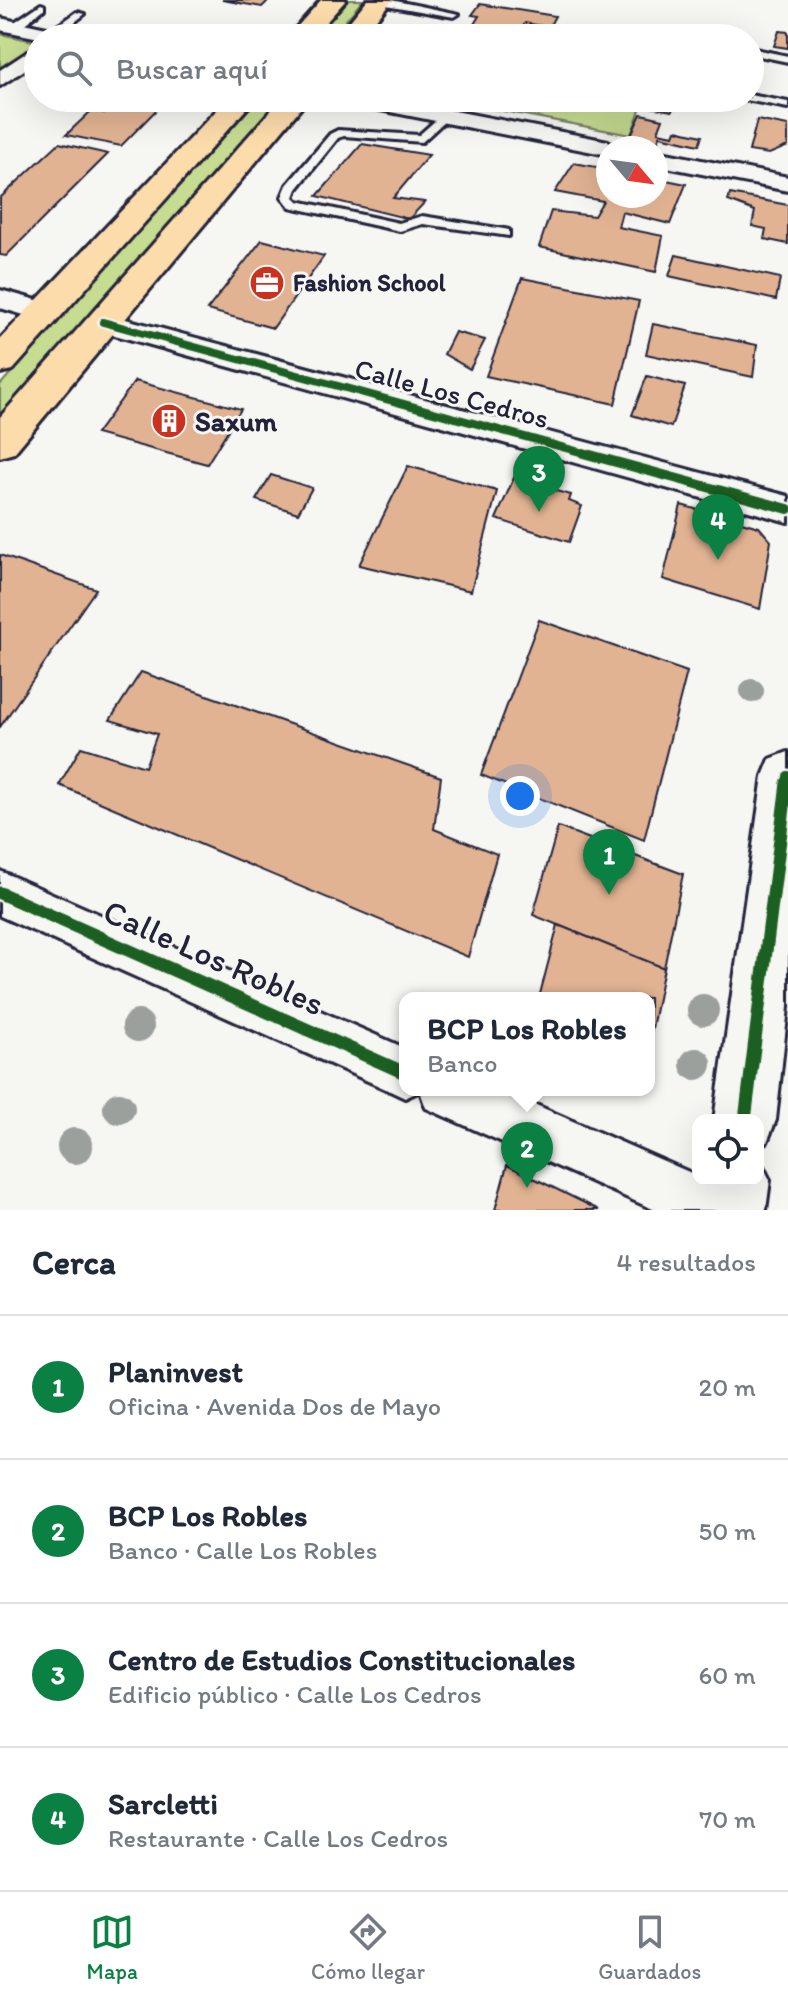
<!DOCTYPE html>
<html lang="es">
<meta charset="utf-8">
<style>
body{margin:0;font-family:Itim,sans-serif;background:#f6f6f7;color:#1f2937}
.controls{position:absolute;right:24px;bottom:24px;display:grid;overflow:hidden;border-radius:16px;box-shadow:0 8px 32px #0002}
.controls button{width:72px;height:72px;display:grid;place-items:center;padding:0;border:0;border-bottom:2px solid #e0e1e3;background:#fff;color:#1f2937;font:40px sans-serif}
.compass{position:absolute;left:596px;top:136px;width:72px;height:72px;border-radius:50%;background:#fff;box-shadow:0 8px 32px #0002;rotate:119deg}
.you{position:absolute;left:520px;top:796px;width:28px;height:28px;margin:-20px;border:6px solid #fff;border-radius:50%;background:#1a73e8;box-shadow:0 0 0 12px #1a73e833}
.badge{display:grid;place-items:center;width:52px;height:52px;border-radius:50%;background:#0b8043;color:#fff;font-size:26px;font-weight:700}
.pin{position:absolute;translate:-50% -66px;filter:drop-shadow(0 2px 4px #0008)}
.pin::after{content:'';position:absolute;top:42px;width:28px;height:24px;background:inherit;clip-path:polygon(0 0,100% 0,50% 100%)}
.popup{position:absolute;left:399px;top:992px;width:256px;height:104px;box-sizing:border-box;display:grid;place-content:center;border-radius:16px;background:#fff;filter:drop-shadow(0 2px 6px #0005);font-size:26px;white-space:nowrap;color:#747a83}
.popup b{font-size:30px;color:#1f2937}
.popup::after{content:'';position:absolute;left:50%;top:100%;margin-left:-16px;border:16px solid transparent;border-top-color:#fff}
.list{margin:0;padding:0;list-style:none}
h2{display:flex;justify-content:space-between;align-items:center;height:104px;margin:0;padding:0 32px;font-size:34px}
h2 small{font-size:26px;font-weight:400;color:#747a83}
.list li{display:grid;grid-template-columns:52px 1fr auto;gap:24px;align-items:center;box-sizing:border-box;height:144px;padding:0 32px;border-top:2px solid #e0e1e3}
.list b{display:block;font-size:30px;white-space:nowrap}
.list p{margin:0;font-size:26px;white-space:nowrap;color:#747a83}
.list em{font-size:26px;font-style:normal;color:#747a83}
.icon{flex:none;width:44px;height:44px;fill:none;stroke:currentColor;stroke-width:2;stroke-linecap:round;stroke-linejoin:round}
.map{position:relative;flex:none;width:788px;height:1210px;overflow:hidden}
.search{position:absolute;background:#fff;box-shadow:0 8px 32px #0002;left:24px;right:24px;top:24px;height:88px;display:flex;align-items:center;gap:20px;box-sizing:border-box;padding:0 28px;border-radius:44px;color:#747a83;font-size:30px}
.sheet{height:680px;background:#fff}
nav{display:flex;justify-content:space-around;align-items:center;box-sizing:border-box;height:112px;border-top:2px solid #e0e1e3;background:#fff;font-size:22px;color:#747a83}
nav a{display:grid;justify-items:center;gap:4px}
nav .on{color:#0b8043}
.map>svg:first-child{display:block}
.green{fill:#c6dc91;stroke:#747f66;stroke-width:2}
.building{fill:#e1b392;stroke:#22223b;stroke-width:2}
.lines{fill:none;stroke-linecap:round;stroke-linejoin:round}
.lane-casing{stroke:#22223b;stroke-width:6}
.street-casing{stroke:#22223b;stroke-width:6}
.secondary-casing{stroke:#22223b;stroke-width:6}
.primary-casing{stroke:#22223b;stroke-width:6}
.lane{fill:#f6f6f2;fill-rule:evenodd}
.street{fill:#f6f6f2;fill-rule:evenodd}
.secondary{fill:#f6f6f2;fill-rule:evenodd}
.primary{fill:#fddcac;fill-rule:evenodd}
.cycleway-far2-casing{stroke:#f6f6f2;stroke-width:12}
.cycleway-far1-casing{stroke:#f6f6f2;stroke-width:15}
.cycleway-casing{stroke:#f6f6f2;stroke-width:18}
.cycleway-far2{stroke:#1b5e20;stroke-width:8}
.cycleway-far1{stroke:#1b5e20;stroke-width:10}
.cycleway{stroke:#1b5e20;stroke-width:13}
.tree{fill:#9ca09c}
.labels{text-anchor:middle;stroke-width:6;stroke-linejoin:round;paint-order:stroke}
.far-poi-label{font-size:24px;font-weight:bold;fill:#22223b;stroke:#f6f6f2;text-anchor:start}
.street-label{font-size:28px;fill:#22223b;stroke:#f6f6f2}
.poi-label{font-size:28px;font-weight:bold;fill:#22223b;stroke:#f6f6f2;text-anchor:start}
.near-street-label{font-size:34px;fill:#22223b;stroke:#f6f6f2}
</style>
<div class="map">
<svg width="788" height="1210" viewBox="0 0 788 1210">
<rect width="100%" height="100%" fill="#f6f6f2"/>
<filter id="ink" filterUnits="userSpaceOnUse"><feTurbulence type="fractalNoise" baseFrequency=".0125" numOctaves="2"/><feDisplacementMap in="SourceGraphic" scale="16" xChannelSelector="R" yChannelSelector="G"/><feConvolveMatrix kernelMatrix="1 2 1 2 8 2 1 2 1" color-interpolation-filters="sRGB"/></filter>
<g filter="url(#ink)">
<g class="green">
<polygon points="347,0 363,0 331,38 313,38"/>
<polygon points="0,34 38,42 38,57 0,86"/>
<polygon points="259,98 279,98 0,420 0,385"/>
<polygon points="459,98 644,98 631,135 456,102"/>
</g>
<g class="building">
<polygon points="222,0 269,0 262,7"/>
<polygon points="480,4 555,16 549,27 525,23 517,38 483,38 487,32 471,29 479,16 472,15"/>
<polygon points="779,31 788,32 788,48 774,46"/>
<polygon points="120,98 168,98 121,146 66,135 92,110 104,113"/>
<polygon points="648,98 676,98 672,111 645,106"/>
<polygon points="641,114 663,119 658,132 674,135 676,130 702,136 699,145 660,136 656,145 629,139"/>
<polygon points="757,120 788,126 788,146 769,154 749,151"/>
<polygon points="59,143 108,154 6,256 0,255 0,198"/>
<polygon points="362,144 429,155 393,198 425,202 409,219 317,196"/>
<polygon points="574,163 608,169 608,196 656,196 656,178 686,184 670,224 622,212 618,227 663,236 656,272 539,247 551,211 594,216 603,201 555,192"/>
<polygon points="730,194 788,205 788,244 764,239 766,229 752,226 755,211 728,201"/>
<polygon points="262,240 324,256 273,328 207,310"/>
<polygon points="676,255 780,278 776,300 669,276"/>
<polygon points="522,278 639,301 615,404 486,376"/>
<polygon points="653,324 757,345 753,377 646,354"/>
<polygon points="455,332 485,340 470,369 444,354"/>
<polygon points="647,376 685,386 671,427 632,415"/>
<polygon points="135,381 241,409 207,464 96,434"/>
<polygon points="408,466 497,491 471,591 359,565"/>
<polygon points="516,473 540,477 557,486 556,491 571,495 569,501 582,506 569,542 496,519"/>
<polygon points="271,475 312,488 298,513 256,500"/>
<polygon points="681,505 759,527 771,541 760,609 663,579"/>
<polygon points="0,555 96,589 0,727"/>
<polygon points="539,620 687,672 644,840 481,775"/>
<polygon points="141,672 441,777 434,829 497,854 468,957 59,785 81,747 145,767 157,734 110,720"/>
<polygon points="558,827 683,874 664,968 533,915"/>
<polygon points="558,925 664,968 649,1043 649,998 539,998"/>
<polygon points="507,1165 599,1210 495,1210"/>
</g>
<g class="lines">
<defs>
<g id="lane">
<polygon points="376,0 391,0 459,14 454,17 380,4"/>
<polygon points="41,4 44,5 44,9 18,29 10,29 10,25"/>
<polygon points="77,12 85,14 57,36 49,36 49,32"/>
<polygon points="750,48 788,56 788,62 750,54"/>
<polygon points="750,95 788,102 788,108 746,100 745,98 750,98"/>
<polygon points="444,113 448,114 448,118 422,142 344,136 338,138 297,189 294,197 298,201 399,223 422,216 504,229 509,230 509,236 423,224 400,231 290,207 282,197 287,185 330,134 338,130 419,135"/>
</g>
<g id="street">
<polygon points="0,18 75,34 78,38 39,38 0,30"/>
<polygon points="38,45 38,61 0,86 0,70"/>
<polygon points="344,98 388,98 608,141 620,148 608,148 608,155 355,105"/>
<polygon points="656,151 788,177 788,191 656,165"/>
<polygon points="0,290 55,305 59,312 55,319 45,321 0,308"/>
<polygon points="103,313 788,496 788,522 93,329 89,322 93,315"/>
<polygon points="0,871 405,1048 405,1090 502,1090 698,1176 698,1180 708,1180 734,1191 741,1210 655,1210 426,1108 420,1091 405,1098 388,1090 0,916"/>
</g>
<g id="secondary">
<polygon points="788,752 788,1007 776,1120 767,1142 758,1145 758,1120 714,1120 763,776 770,759"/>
<polygon points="758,1156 770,1180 766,1210 702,1210 706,1180 758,1180"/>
</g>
<g id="primary">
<polygon points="321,0 346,0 312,38 287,38"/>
<polygon points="367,0 392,0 361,38 336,38"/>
<polygon points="228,98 256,98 13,370 0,373 0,339"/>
<polygon points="282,98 309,98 14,453 0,457 0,417"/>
</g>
</defs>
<use href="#lane" class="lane-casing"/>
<use href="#street" class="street-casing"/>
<use href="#secondary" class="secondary-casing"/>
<use href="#primary" class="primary-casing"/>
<use href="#lane" class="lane"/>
<use href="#street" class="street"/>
<use href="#secondary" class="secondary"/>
<use href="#primary" class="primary"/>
<defs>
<polyline id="cycleway-far2" points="103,322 591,455"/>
<g id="cycleway-far1">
<polyline points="583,453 788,509"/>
<polyline points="787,785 788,776"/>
</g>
<g id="cycleway">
<polyline points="0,893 405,1073"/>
<polyline points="745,1120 787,783"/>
</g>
</defs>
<use href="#cycleway-far2" class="cycleway-far2-casing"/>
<use href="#cycleway-far1" class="cycleway-far1-casing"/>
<use href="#cycleway" class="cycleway-casing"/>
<use href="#cycleway-far2" class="cycleway-far2"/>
<use href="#cycleway-far1" class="cycleway-far1"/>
<use href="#cycleway" class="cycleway"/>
</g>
<g class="tree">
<circle cx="752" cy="691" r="12"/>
<circle cx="703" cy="1010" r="16"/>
<circle cx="138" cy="1026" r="16"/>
<circle cx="696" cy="1064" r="16"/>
<circle cx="119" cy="1108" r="16"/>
<circle cx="75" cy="1146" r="18"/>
</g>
</g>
<defs>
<symbol id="office-disc" viewBox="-11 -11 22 22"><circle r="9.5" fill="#c8321e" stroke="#f6f6f2"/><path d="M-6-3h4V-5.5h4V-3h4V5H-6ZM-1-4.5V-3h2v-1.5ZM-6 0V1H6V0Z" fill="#fff"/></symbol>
<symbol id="building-disc" viewBox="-11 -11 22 22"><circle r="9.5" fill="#c8321e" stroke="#f6f6f2"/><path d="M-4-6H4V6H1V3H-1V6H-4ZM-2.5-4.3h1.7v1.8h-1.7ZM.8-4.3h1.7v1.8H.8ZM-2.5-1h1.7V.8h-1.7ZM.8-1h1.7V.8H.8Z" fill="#fff"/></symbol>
</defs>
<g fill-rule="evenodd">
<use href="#office-disc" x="247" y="263" width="40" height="40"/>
<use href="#building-disc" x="149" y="401" width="40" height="40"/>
</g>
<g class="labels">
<g class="far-poi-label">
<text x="293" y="291">Fashion School</text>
</g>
<g class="street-label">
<text transform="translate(452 393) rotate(15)" y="10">Calle Los Cedros</text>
</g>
<g class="poi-label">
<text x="195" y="431">Saxum</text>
</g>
<g class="near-street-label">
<text transform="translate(214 957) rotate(24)" y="12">Calle Los Robles</text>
</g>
</g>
</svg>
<div class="controls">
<button><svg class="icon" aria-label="locate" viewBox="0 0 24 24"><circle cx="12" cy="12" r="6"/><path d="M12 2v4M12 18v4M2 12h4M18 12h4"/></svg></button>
</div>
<svg class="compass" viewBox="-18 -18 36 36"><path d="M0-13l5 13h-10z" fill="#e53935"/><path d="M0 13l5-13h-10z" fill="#747a83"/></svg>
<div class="you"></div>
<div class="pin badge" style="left:609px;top:895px">1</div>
<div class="pin badge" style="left:527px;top:1188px">2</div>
<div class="popup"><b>BCP Los Robles</b>Banco</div>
<div class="pin badge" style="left:539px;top:512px">3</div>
<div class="pin badge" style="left:718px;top:560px">4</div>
<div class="search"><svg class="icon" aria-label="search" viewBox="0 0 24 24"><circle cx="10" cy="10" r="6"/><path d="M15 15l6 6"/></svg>Buscar aquí</div>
</div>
<section class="sheet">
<h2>Cerca<small>4 resultados</small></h2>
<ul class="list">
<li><span class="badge">1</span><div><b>Planinvest</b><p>Oficina · Avenida Dos de Mayo</p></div><em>20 m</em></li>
<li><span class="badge">2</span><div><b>BCP Los Robles</b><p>Banco · Calle Los Robles</p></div><em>50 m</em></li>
<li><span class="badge">3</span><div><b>Centro de Estudios Constitucionales</b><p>Edificio público · Calle Los Cedros</p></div><em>60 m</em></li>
<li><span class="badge">4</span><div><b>Sarcletti</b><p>Restaurante · Calle Los Cedros</p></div><em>70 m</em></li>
</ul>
</section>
<nav>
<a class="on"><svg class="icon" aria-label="map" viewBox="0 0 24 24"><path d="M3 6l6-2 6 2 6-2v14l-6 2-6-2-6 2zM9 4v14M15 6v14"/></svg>Mapa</a>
<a><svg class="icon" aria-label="directions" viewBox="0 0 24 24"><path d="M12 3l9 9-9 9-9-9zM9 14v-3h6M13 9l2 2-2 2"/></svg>Cómo llegar</a>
<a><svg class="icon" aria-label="saved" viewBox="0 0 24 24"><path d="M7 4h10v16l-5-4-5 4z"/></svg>Guardados</a>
</nav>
